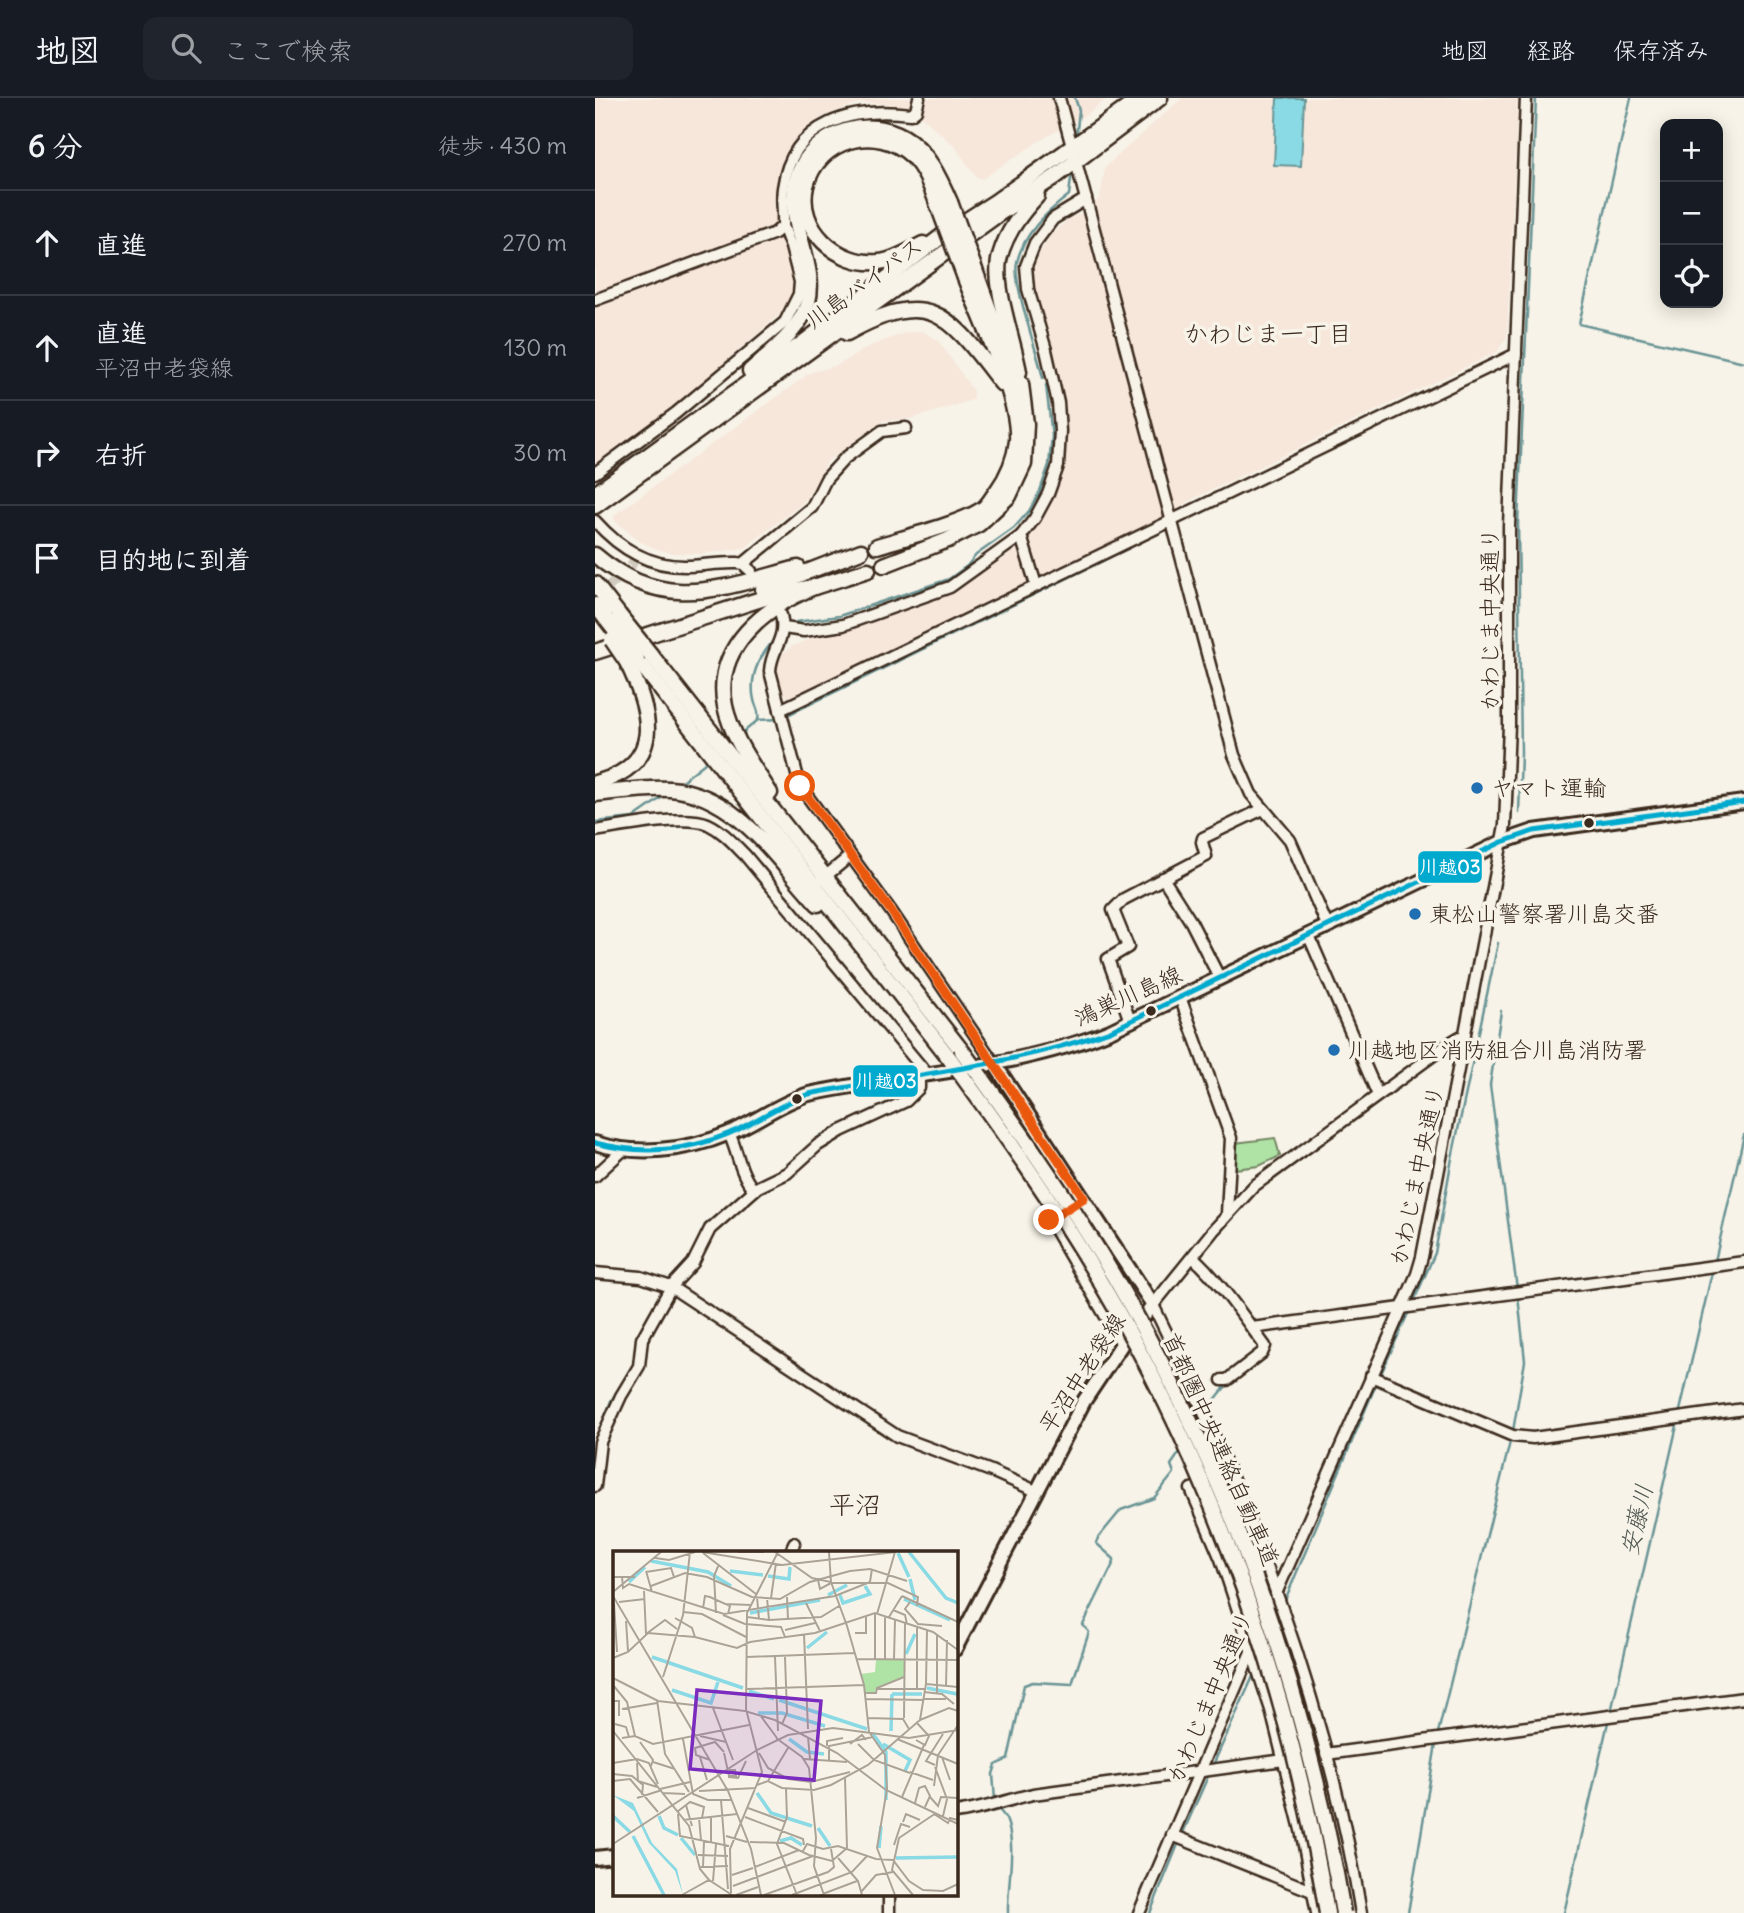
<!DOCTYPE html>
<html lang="ja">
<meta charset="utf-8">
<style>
body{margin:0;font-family:Delius,"Klee One",sans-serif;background:#20242c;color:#f1f3f6}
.controls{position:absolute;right:21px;top:21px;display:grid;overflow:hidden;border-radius:14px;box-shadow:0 4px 18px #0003}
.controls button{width:63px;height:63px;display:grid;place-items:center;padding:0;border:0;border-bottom:2px solid #363941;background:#171b24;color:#f1f3f6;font:35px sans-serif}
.stop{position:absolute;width:21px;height:21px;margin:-16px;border:5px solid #ea580c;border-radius:50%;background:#fff}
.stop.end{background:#ea580c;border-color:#fff;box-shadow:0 2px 7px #0008}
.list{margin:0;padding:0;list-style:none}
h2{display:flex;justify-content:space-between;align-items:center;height:91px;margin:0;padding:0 28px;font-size:30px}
h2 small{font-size:23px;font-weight:400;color:#9ea1a6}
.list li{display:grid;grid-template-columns:46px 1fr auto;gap:21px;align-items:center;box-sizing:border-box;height:105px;padding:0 28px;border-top:2px solid #363941}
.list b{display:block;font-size:26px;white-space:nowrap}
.list p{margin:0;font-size:23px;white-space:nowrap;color:#9ea1a6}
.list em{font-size:23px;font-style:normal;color:#9ea1a6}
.icon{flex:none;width:38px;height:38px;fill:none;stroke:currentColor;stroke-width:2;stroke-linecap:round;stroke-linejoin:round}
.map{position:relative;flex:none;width:1149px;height:1815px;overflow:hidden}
header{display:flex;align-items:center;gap:42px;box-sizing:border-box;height:98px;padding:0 35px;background:#171b24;border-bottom:2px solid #363941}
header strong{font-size:33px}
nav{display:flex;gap:38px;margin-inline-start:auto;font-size:24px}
.search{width:490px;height:63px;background:#20242c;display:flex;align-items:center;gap:18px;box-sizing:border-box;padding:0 24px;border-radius:14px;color:#9ea1a6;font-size:26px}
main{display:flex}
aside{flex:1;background:#171b24}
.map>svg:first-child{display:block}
.built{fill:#f7e7db}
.green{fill:#aee3a5;stroke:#748662;stroke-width:2}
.water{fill:#89dae4;stroke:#6a9495;stroke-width:2}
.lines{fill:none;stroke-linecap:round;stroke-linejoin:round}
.stream{stroke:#6a9495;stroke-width:2.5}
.minor-tunnel{stroke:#d1cbc0;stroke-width:10;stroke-dasharray:10 5;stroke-linecap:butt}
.minor-casing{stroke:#3b2a1e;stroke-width:15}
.major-casing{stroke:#3b2a1e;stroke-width:18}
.highway-casing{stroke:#3b2a1e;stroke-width:19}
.minor{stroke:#f7f3e8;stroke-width:10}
.major{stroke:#f7f3e8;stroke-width:12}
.highway{stroke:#f7f3e8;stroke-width:14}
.highway-bridge-casing{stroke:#3b2a1e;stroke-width:19;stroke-linecap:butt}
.highway-bridge{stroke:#f7f3e8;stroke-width:14}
.bus-1-casing{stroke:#f7f3e8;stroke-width:10}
.bus-1{stroke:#00a9ce;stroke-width:5}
.route{stroke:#ea580c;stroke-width:9}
.poi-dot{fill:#1f6fb2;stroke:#f7f3e8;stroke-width:2.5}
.bus-dot{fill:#3b2a1e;stroke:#f7f3e8;stroke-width:2.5}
.labels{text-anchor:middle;stroke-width:7;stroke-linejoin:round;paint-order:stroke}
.street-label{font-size:23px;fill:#3b2a1e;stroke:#f7f3e8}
.poi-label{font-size:23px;fill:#3b2a1e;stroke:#f7f3e8;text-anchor:start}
.neighbourhood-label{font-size:24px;fill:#3b2a1e;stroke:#f7f3e8}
.water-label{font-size:24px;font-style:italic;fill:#4e5650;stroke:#f7f3e8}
.quarter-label{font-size:26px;fill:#3b2a1e;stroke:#f7f3e8}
.inset-river{fill:none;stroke:#89dae4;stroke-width:3.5}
.inset-road{fill:none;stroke:#aca397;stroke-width:2}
.view{fill:#7b2cbf;fill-opacity:0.15;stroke:#7b2cbf;stroke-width:3.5}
.inset-edge{fill:none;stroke:#3b2a1e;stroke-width:3.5}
.line-badge{stroke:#f7f3e8;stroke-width:2.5}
.badge-label{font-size:19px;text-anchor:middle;font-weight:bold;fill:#fff}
</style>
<header>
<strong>地図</strong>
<div class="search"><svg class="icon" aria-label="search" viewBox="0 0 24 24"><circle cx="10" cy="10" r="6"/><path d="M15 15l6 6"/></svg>ここで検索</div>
<nav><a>地図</a><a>経路</a><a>保存済み</a></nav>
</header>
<main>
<aside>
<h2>6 分<small>徒歩 · 430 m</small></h2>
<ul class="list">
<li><svg class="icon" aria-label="ahead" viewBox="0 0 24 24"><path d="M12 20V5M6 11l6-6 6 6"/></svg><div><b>直進</b></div><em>270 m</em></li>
<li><svg class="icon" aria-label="ahead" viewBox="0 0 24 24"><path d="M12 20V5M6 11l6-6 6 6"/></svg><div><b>直進</b><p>平沼中老袋線</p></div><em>130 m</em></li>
<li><svg class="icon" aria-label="right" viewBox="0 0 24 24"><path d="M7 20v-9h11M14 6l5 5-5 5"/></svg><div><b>右折</b></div><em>30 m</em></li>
<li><svg class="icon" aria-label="arrive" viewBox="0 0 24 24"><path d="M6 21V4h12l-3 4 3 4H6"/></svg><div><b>目的地に到着</b></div></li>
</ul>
</aside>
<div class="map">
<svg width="1149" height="1815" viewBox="0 0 1149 1815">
<rect width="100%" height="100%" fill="#f7f3e8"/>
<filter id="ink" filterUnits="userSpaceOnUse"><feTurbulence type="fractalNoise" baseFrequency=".0143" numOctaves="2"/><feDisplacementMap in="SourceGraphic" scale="14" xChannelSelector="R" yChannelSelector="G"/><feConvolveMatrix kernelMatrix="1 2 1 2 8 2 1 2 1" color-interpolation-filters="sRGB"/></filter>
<g filter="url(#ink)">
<g class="built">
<polygon points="0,0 513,0 492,16 443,44 387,81 381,79 361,50 327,19 299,6 264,5 233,16 214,27 201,40 190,58 180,94 179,110 197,177 197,196 191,211 97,293 0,370"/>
<polygon points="587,0 923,0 912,239 902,254 596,402 556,427 207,598 195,601 186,594 181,579 182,566 187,556 196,549 221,537 260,530 360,495 397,466 410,460 441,429 455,408 466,382 470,364 471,336 466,297 438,188 438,172 446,152 457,135 475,120 491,114 505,100 510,69"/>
<polygon points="327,233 343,242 378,292 378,302 316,321 288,323 233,363 209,404 150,450 107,456 76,455 59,450 44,443 20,423 19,418 22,415 216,274 241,268 275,248 309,235"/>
</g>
<polygon class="green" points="680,1040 685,1058 664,1068 639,1071 640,1045"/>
<polygon class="water" points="682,0 709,0 706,68 679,67"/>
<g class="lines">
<g class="stream">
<polyline points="480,0 484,12 481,41"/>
<polyline points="1036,0 984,226 1149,264"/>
<path d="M448,280c-5,-24 -31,-96 -26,-116 7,-29 29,-49 52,-67l3,-25"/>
<polyline points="581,427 767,336"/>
<polyline points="197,527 201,524 244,518 354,481 372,468 381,457 419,430 434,413 445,393 454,367 457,338 451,287"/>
<polyline points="191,618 575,430"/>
<path d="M163,622c2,-10 -2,-11 -4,-20 -6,-27 8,-47 24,-65"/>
<polyline points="145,637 163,622 185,621"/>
<polyline points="82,687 115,661"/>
<polyline points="924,715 926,655 923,425 941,0"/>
<polyline points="0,724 38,720 72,696"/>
<polyline points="906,913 895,987 922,1191"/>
<polyline points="162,1084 190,1069 226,1037 314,994"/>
<polyline points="99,1152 110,1127 154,1090"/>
<polyline points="1120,1163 1149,1037"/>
<polyline points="70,1185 86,1172"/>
<polyline points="818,1205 840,1155 857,1060 903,845"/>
<polyline points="39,1268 42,1240 59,1209"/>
<polyline points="785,1278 815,1211"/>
<polyline points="611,1313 631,1288 631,1285"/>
<polyline points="1084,1317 1118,1170"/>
<polyline points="918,1333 930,1263 923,1198"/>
<polyline points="2,1339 16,1303 35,1273"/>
<polyline points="688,1507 782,1284"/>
<polyline points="1016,1614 1083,1323"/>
<polyline points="842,1639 916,1340"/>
<polyline points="618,1667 660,1574"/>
<polyline points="400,1702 398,1676 401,1667 413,1661 429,1587 438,1584 477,1586 494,1534 488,1527 519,1464 519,1461 501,1445 503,1440 526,1412 559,1400 579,1375 576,1367 587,1351"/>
<path d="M401,1708c3,4 8,9 10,13 11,25 1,68 2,94"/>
<polyline points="587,1737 614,1676"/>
<polyline points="555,1815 584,1744"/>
<polyline points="813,1815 841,1646"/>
<polyline points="969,1815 1014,1620"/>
</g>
<polyline class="minor-tunnel" points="3,499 36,468 39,462"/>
<defs>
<g id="minor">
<polyline points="464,0 639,657 656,696 695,742 732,827"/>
<path d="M0,202l180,-67 8,-7c1,-13 -2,-25 0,-38 9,-67 70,-81 128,-74l5,-4 3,-12"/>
<polyline points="0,375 81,315 190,224 204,196 205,184 196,149 188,128"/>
<path d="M0,423c24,27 52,45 89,45 18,0 36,-4 54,-3l5,1 8,7"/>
<polyline points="426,438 441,487"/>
<polyline points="148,466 217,409 231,381 250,360 287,333 311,330"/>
<path d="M186,517c6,24 -10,34 -11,56l30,115 91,125 103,152"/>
<polyline points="189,530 209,533 248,527 355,489 426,438 440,420 453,396 463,368 465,333 463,305 451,252 433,191 431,168 440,145 458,121 491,101"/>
<polyline points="185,612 921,256"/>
<path d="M0,733c26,-4 90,-17 113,-7 15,7 26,20 37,31l183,220"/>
<polyline points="568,780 596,824 624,879"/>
<polyline points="226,782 255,758"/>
<polyline points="713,836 783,997"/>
<polyline points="585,899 636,1040 632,1116"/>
<polyline points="535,923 513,861 533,849 518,812 529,801 611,758 607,744 608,740 668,711"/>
<path d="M134,1035c9,19 11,42 25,57"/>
<polyline points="0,1078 27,1053"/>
<polyline points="467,1112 454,1122 527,1246"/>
<path d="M598,1159c28,26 49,58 72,89l-3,7 -35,27h-5"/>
<polyline points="0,1175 46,1179 76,1189 302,1338 396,1373 441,1393"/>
<polyline points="657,1230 1149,1164"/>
<polyline points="776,1278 918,1338 938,1340 1149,1311"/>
<polyline points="614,1385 596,1391 626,1461 676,1612 706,1732 722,1815"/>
<polyline points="0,1388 5,1344 26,1298 44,1268 47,1241 76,1189 98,1165 115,1131 163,1089 192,1075 223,1047 246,1033 311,1003 324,990 324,978"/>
<polyline points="196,1454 199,1445"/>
<polyline points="672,1516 822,1176 827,1159 910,727 914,627 914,428 931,0"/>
<polyline points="731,1656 1149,1600"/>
<path d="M360,1715c27,-3 52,-13 78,-19l251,-34"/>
<polyline points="577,1737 722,1795"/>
<polyline points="294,1796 294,1815"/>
<polyline points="544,1815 665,1533"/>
<path d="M766,1815c-33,-206 -115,-422 -208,-608l60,-74 41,-45 196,-143 10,-6 5,1"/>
</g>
<g id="major">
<path d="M0,1045c40,13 92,8 132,-9 28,-11 52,-31 82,-40 100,-21 205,-24 301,-63l392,-189 32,-11 210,-29"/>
<polyline points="360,1551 489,1303 527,1246 558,1207 399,965"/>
<polyline points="0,1760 19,1758"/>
</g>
<g id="highway">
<path d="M328,146c-12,6 -30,17 -44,18 -41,4 -83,-33 -73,-76 12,-48 71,-63 106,-30 14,14 20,34 27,52"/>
<path d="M252,235c86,-48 103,-16 155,51"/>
<path d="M155,273c21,-19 50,-40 58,-69 11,-42 -31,-90 -6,-136 19,-36 67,-49 102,-29 23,13 36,42 46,65"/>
<path d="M424,274c-5,-30 -25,-83 -20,-112 5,-24 22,-47 38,-64"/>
<polyline points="0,396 208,245 347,138 400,104 546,0"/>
<polyline points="0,408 402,117 460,79 565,0"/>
<path d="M282,448c26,-8 87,-23 107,-38 5,-4 9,-12 13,-17 10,-14 18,-33 20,-50 3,-43 -36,-121 -52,-163"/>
<path d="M0,457c69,59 125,33 203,13"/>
<polyline points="289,467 353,442 384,426 414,398 429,366 431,326 426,286 412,261 380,172"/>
<polyline points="0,486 24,517"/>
<polyline points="168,491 266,453"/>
<polyline points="0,507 11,521"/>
<polyline points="0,554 185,495 219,489 273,472"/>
<polyline points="56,557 367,953"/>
<polyline points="42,561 352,957"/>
<path d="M0,685c70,-18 57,-70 32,-121"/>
<path d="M175,695c-17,-27 -38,-55 -45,-87 -12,-59 40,-99 89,-119"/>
<path d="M0,696c25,-2 50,-7 75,-5 67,5 106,70 148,115"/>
</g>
</defs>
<use href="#minor" class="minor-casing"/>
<use href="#major" class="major-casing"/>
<use href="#highway" class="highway-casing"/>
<use href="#minor" class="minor"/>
<use href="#major" class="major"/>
<use href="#highway" class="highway"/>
<defs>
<g id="highway-bridge">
<polyline points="355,104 380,172"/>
<polyline points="344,110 370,180"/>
<polyline points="24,517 56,557"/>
<polyline points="11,521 42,561"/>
<polyline points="17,542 32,564"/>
<path d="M367,953c53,72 105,146 151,224 115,195 193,415 230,638"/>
<path d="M352,957c54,74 108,149 154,228 114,192 190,410 226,630"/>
</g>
</defs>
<use href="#highway-bridge" class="highway-bridge-casing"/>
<use href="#highway-bridge" class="highway-bridge"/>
<defs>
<path id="bus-1" d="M0,1045c48,12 97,8 142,-13 24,-12 46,-27 72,-36 101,-19 203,-28 301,-63l392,-189 32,-11 210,-29"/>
</defs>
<use href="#bus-1" class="bus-1-casing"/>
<use href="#bus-1" class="bus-1"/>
</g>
</g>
<g class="lines" filter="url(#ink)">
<polyline class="route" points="205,688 296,813 489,1100 454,1122"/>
</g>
<g class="poi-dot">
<circle cx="882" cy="690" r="7"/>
<circle cx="820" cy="816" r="7"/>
<circle cx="739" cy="952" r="7"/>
</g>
<g class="bus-dot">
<circle cx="994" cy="725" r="6"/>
<circle cx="556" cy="913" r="6"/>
<circle cx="202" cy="1001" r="6"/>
</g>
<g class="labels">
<g class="street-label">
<text transform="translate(269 185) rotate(-36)" y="8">川島バイパス</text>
<text transform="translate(895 521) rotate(-90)" y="8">かわじま中央通り</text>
<text transform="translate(533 898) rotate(-24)" y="8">鴻巣川島線</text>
<text transform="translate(822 1077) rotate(-78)" y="8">かわじま中央通り</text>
<text transform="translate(487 1275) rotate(-57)" y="8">平沼中老袋線</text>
<text transform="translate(626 1351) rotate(66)" y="8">首都圏中央連絡自動車道</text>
<text transform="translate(615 1599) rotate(-67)" y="8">かわじま中央通り</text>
</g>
<g class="poi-label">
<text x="896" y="698">ヤマト運輸</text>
<text x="834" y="824">東松山警察署川島交番</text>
<text x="753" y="960">川越地区消防組合川島消防署</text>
</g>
<g class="neighbourhood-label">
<text x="673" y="244">かわじま一丁目</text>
</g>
<g class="water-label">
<text transform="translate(1042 1422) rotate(-77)" y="8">安藤川</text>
</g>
<g class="quarter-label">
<text x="260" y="1416">平沼</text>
</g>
</g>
<g transform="translate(18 1453)">
<rect width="345" height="345" fill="#f7f3e8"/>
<path d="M263,109h28v17l-28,11 -1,5h-10l-4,-19 14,-2z" fill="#aee3a5"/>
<path d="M0,244l20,8 19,40 25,26 6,26 -8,-24 -26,-28 -15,-32z" fill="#89dae4"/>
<path class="inset-river" d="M296,1l37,46 12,5M285,2l11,24M38,10l57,11 23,14M117,20l33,4M155,25l21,3 1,-12M297,28l5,21M16,31l16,-15M215,44l19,-10M227,44l3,8 27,-9 -5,-8M291,48l46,21M137,62l70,-13M194,97l20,-16M293,103l9,-20M39,106l91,31M314,137l30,6M59,139l39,13 7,-21M136,140l25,8M279,143h30M166,149l88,29M145,162h24l43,13M278,180l1,-37M260,183l13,18v48M176,188l18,13 17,2M270,193l27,16 -5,11M144,242l14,20 41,13M0,265l17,16M46,265l5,12 14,7M205,277l12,18M20,285l31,59M68,287l14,17M167,290l11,-3 11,7M266,297l2,-22M283,307l62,-1"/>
<path class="inset-road" d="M89,1l80,13 114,-13M125,1h26M162,1l37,26 19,4 16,44 17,59 5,47 16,23 2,34 -10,59 18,47M216,1l2,30M90,2l53,41M42,7l14,2 26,-8M33,20l6,21M33,21l25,-4 3,9M0,26h22M9,26l1,11 6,-4 95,30 111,-18 35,-14 2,-13M205,29l2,9 11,-6M218,32h57l30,14 -1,9M38,35l34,-13 22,4 45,20 28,2 30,-17 40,-11 20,-2 37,12M31,40l2,43 19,-14 12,9M0,41l48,-40M0,45l115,195 23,58 10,46M289,45l56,26M144,46l2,22M174,46l1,22M154,47l2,22M158,47l5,-35M6,51l26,-3M297,51l-5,7 13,15 24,2M1,52l3,49M193,52l14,28M112,53l26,1M90,57l2,-12 5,1 20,9 -2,8M280,59l12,5 2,9M70,61l19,2 44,23M103,62l-2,-37 5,-12M264,63l18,-62M110,64l22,9 36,3 4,10M134,66l22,3 52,-3 18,-11M276,66l13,-21M62,67l17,10 3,9M13,70l2,30M172,79l30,-7M242,82h11v-17M191,83l4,95M324,84v59M134,106l107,-4M162,106l3,74M0,107l15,-6 20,-19 47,4 42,11 13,-6 65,-9 60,-20 58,19 25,18M244,108l101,1M262,108v-46M272,108v-43M281,108l1,-39M50,126l20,-62 7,-63M0,127l45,23 87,10 30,9 62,33 49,37 72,34M313,133l32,3M0,134l14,17 8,34M333,136l1,-47M134,138l117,-4M263,138h50M304,138v-61M311,141l18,2 12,10M252,142h11l1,-5 27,-11M253,148l58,1M311,148h22M44,149l8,54 24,38M0,150h6v15M100,157l20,52M9,158l35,-6M147,164l17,23M255,167l35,1 6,10M291,167l1,-95M307,169l29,-12 9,3M303,171l13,14 -4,9 -9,-5M2,173l11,3 3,10M169,173l5,-11 -2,-56M0,180l76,95 11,43 9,11M87,185l26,6M195,186l2,22M9,187l13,-2 18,8 96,-19M163,187l26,19 7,11 7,70 -2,28 10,29M70,188l10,55 15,6h23M284,188l61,25M27,191l13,18 -2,6M237,193l12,-9 4,5M245,193l16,16 36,13M214,195v-5l16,-3M111,202l5,23h7l-1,-6h-6M146,202l9,15 20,11 23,3 39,-10M87,206l7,23M329,206l8,23M191,208l43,3M97,209l-14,-5 -1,-7 20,-6 9,10M216,210v-15l44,-9M40,211l22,7M0,212l24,-4 12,4 9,21M24,212l1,18 19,6M322,214l-9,-4 17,-27M322,216l12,32 -4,17M297,221l23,8M0,223l19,2 11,9 -1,10M115,226l10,1 8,-17M0,230l17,-2 28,33M155,230l20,-33M144,234l11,-4 14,7 32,2 17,-5 37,-20 52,-45 6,-36 1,-54M321,235l4,-31 20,-30M47,238l30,-7M173,238l1,28 -10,27 20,51M86,240l57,-3M50,242l22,1M289,246l22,-52M317,246l8,9 3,-9 17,1M24,247l25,-8M108,249l7,89M302,252l4,-15 6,-2 5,10 -5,11M73,254l6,21M135,257l38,14M64,261l13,-10 14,5 -2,11M65,263l2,22 49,10M321,263l14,9 2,-5 8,2M132,266l58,22 1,6M86,267l2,22M70,269l54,-6M290,271l3,-8 14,6M113,285l21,6M137,291l34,1 25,12M98,292v-26M0,293l144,-94 31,-15 45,-7 76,10 49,-8M281,294l7,-21 9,3M190,300l4,-7 16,5 15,-3 38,13 17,1 16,21 14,9 20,1 15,-7M85,304l30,1M196,304l23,6 15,-13 -2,-70M225,307l20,23 4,14M86,316l29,-1M90,316l1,-26M142,316l44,-17M119,324l21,-7M100,330l3,-37M120,335l80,-30M248,341l15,-17 17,-3M118,342l-1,-44 32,-77 -16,-63 1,-96 31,-61M69,344l27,-15 23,15M123,344l22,-8M151,344l64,-23 6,-5 -3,-18M179,344l60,-23 15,-16M207,344l37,-14M300,344l-21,-25 7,-32 37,-25"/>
<path class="view" d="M84,139l124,11 -7,79 -124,-11z"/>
<rect width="345" height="345" class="inset-edge"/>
</g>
<g class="line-badge">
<rect x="822" y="752" width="66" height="34" rx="7" fill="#00a9ce"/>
<rect x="257" y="966" width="67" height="34" rx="7" fill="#00a9ce"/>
</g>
<g class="badge-label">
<text x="855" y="776">川越03</text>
<text x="291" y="990">川越03</text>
</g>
</svg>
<div class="controls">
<button>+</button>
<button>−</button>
<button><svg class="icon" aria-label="locate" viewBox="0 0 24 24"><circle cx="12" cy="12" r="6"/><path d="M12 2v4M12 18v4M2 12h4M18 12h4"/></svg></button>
</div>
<div class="stop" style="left:205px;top:688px"></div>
<div class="stop end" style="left:454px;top:1122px"></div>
</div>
</main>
